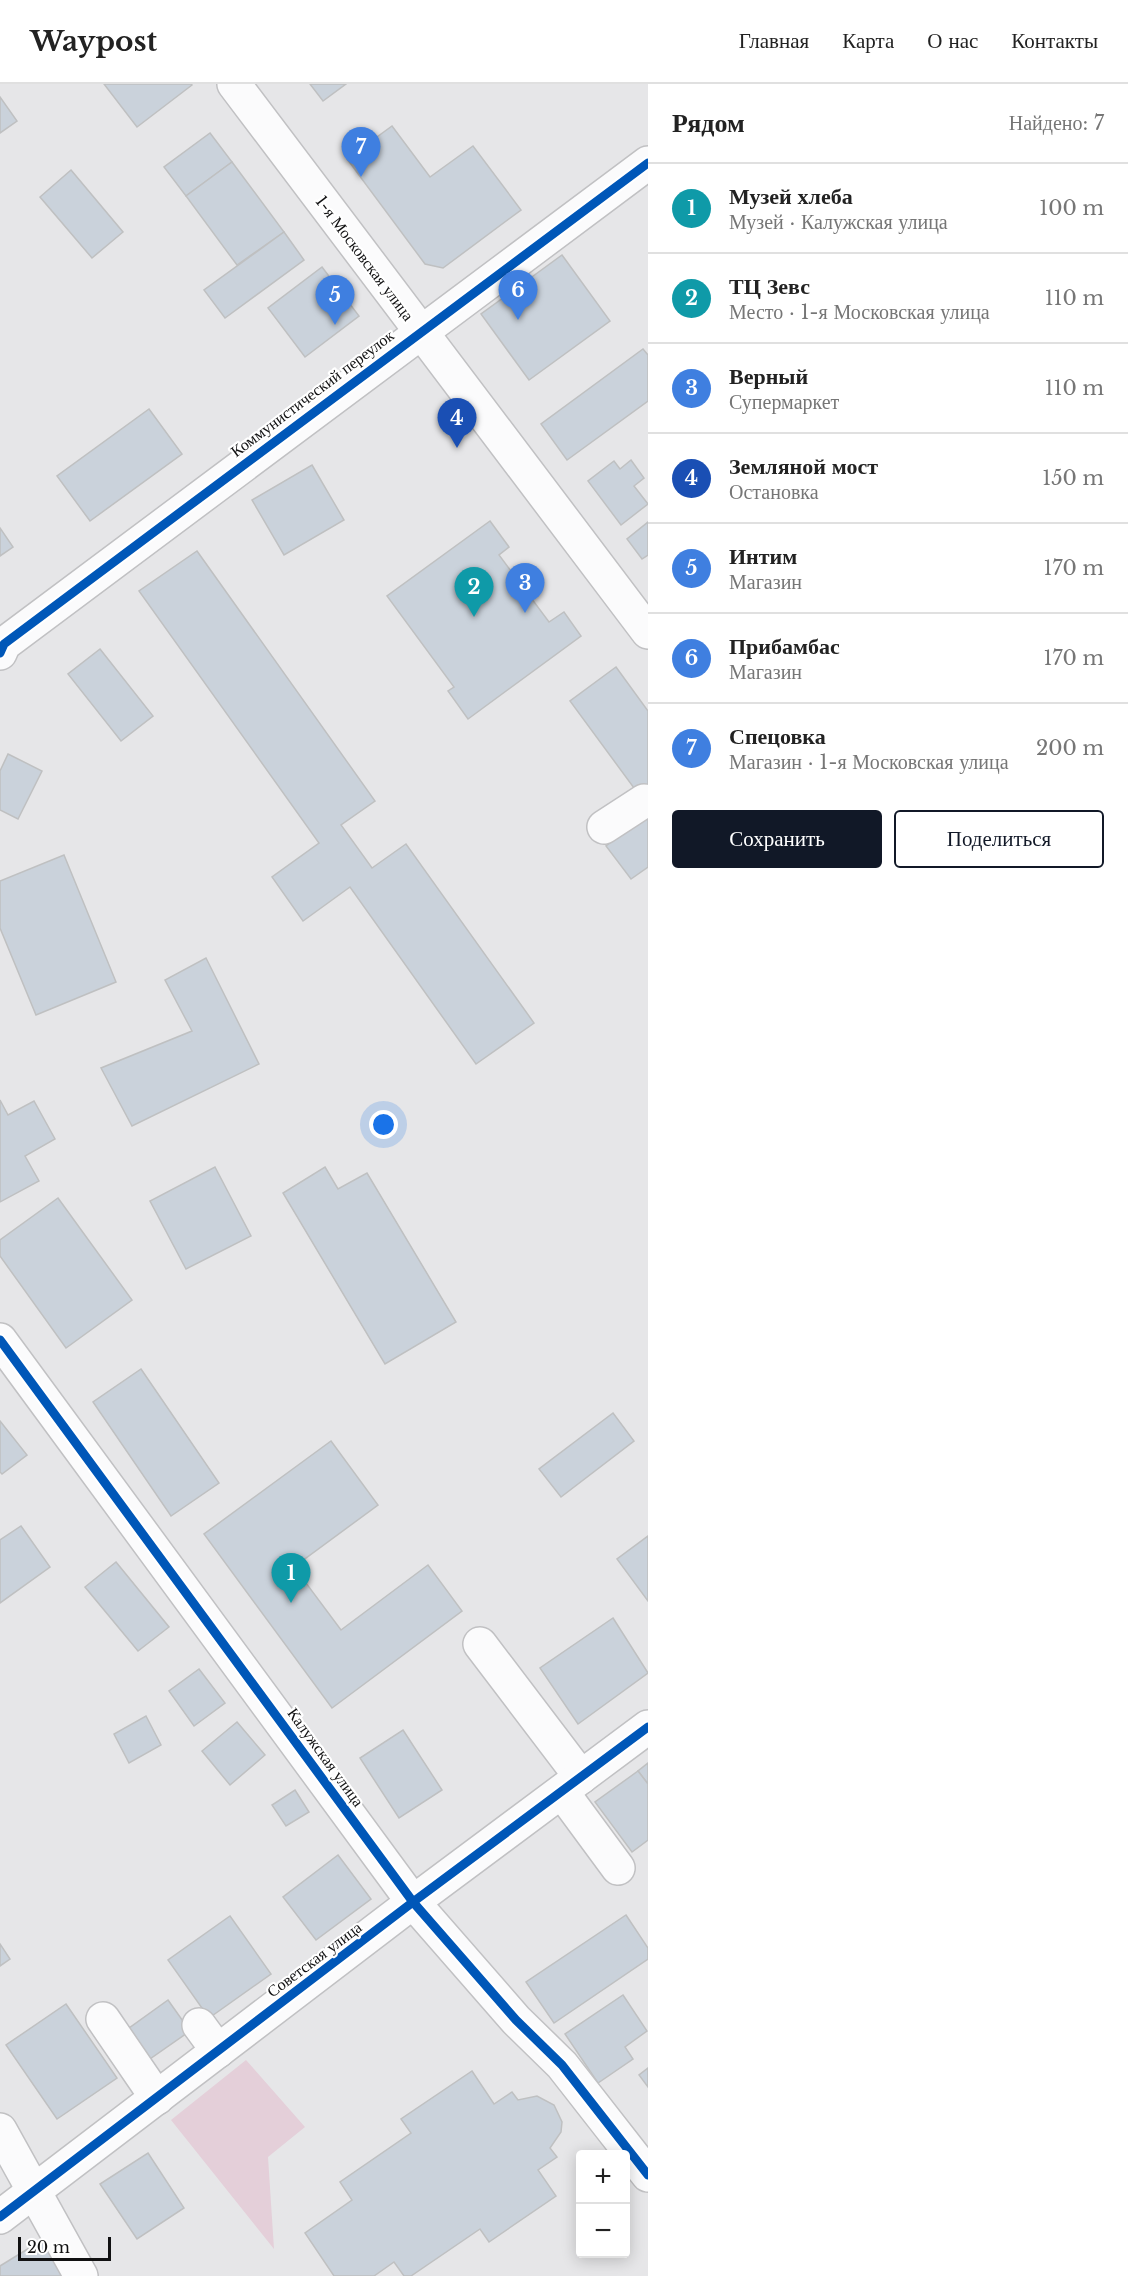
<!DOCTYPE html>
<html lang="ru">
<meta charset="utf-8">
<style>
body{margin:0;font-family:"Libre Baskerville",serif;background:#f6f6f6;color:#222}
.controls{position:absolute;right:18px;bottom:18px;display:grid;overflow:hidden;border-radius:6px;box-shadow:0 3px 15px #0003}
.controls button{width:54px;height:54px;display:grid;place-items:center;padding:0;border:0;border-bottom:2px solid #e0e0e0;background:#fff;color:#222;font:30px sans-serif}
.scale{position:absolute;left:18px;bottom:15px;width:93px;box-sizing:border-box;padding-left:6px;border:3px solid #111112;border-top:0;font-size:16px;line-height:21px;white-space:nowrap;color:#111112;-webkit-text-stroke:4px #fff;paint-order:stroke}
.you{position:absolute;left:384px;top:1041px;width:21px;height:21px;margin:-15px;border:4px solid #fff;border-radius:50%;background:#1a73e8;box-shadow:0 0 0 9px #1a73e833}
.badge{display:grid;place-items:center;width:39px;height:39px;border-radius:50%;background:#111827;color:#fff;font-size:20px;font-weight:700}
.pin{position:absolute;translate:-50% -50px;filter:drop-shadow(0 2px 3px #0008)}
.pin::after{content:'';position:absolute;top:32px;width:21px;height:18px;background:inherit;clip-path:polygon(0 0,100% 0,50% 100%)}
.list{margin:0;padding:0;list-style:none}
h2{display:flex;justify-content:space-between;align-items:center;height:78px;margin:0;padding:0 24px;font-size:26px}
h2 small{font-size:20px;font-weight:400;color:#767676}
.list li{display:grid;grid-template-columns:39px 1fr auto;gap:18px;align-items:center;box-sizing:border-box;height:90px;padding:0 24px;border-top:2px solid #e0e0e0}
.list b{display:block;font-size:22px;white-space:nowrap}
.list p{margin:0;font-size:20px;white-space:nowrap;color:#767676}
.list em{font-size:20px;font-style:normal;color:#767676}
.actions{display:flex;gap:12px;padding:18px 24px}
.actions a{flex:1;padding:14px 0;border:2px solid #111827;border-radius:6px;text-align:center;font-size:21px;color:#111827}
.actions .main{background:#111827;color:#fff}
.map{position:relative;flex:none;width:648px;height:2192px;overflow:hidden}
header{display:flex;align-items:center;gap:36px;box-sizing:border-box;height:84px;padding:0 30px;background:#fff;border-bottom:2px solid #e0e0e0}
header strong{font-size:28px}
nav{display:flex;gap:33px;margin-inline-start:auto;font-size:21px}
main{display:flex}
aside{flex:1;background:#fff}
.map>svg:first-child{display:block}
.green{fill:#e4cfd9}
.building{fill:#cad2db;stroke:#bfc0c1;stroke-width:1.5}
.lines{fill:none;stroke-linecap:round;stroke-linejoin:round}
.minor-casing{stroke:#c1c1c3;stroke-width:36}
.major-casing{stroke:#c1c1c3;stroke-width:36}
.minor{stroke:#fbfbfc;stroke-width:33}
.major{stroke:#fbfbfc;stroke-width:33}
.cycleway-casing{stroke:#fff;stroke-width:13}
.cycleway{stroke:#0057b8;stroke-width:9}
.labels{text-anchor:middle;stroke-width:4.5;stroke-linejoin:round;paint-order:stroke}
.street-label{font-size:16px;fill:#111112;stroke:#fff}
</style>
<header>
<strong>Waypost</strong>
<nav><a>Главная</a><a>Карта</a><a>О нас</a><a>Контакты</a></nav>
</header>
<main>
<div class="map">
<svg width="648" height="2192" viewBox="0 0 648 2192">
<rect width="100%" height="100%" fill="#e6e6e8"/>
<polygon class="green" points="246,1976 305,2043 268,2073 274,2165 171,2036"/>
<g class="building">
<polygon points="104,0 191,0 192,1 137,43"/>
<polygon points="310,0 346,0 323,17"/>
<polygon points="0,13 17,37 0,49"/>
<polygon points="392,42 430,93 473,62 521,126 443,184 425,180 347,75"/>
<polygon points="210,49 232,78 186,112 164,83"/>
<polygon points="232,78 284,148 237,181 186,112"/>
<polygon points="71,86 123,148 92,174 40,113"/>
<polygon points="284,148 304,176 225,234 204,206"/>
<polygon points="562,171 610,237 529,296 481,230"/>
<polygon points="322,183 359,232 305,273 268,224"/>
<polygon points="643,265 648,271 648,317 567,376 541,340"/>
<polygon points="149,325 182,370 90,437 57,392"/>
<polygon points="631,376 644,394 634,402 648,420 621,441 588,397 614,377 620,385"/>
<polygon points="312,381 344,436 284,471 252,416"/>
<polygon points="490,437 509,463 499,471 549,538 564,528 581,552 468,635 448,607 454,603 387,512"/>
<polygon points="648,438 648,471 642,475 627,455"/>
<polygon points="0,444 13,463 0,472"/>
<polygon points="197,467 375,717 341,741 372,784 406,760 534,939 476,980 350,803 303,837 272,793 319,759 139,507"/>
<polygon points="100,565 153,632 121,657 68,590"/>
<polygon points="616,583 648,627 648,723 570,617"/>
<polygon points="8,670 42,687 18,735 0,726 0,687"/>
<polygon points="648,730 648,783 631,795 606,762"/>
<polygon points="64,771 116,898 36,931 0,844 0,797"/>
<polygon points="206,874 259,980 132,1042 101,984 192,947 165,896"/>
<polygon points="0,1016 8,1031 34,1017 55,1055 25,1072 39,1097 0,1118"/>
<polygon points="215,1083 251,1152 186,1185 150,1117"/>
<polygon points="325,1083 338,1105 367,1089 456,1238 385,1280 283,1109"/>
<polygon points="58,1114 132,1216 66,1264 0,1172 0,1156"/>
<polygon points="141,1285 219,1399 171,1432 93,1318"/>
<polygon points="613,1329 634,1357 561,1413 539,1385"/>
<polygon points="0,1337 27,1371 2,1390 0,1388"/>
<polygon points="331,1357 378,1421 294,1483 341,1546 428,1481 462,1527 332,1624 204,1450"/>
<polygon points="21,1442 50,1483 0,1519 0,1456"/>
<polygon points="648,1452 648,1517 617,1475"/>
<polygon points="116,1478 169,1543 138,1567 85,1503"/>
<polygon points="613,1534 648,1589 578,1640 540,1584"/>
<polygon points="199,1585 225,1619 194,1642 169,1607"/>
<polygon points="146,1632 161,1661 129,1679 114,1650"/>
<polygon points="237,1638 265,1671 230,1701 202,1667"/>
<polygon points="403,1646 442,1706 399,1734 360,1674"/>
<polygon points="648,1679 648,1700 638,1687"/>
<polygon points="638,1687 648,1700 648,1756 632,1768 595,1718"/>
<polygon points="295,1706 309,1728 286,1742 272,1721"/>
<polygon points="338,1771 371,1815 316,1856 283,1813"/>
<polygon points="626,1831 648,1864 648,1875 554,1939 526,1898"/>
<polygon points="230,1832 271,1890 209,1934 168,1876"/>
<polygon points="0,1860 10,1875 0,1882"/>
<polygon points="623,1911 647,1947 625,1963 633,1975 598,1999 565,1950"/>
<polygon points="168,1916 190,1947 147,1977 125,1947"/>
<polygon points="66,1920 117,1994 57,2035 6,1961"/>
<polygon points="648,1984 648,2003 639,1991"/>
<polygon points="472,1987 494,2020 512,2008 518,2016 537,2012 554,2021 562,2038 561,2048 550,2064 557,2073 538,2086 556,2112 489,2158 480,2145 411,2192 404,2192 394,2178 374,2192 334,2192 305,2149 352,2116 340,2098 411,2049 401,2035"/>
<polygon points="148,2069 184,2124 137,2155 100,2100"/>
<polygon points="47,2153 68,2192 0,2192 0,2182"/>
</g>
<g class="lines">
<defs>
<g id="minor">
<polyline points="0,569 4,560 648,79"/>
<polyline points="604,743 644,717"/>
<polyline points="0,1256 413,1818 516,1936 562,1981 648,2091"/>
<polyline points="480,1560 581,1693"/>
<polyline points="562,1708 618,1784"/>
<polyline points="103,1935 157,2014"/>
<polyline points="199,1941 218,1967"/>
<polyline points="0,2046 81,2192"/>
<polyline points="0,2133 413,1818 648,1643"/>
</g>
<polyline id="major" points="234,0 648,548"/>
</defs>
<use href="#minor" class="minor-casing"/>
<use href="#major" class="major-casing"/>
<use href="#minor" class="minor"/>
<use href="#major" class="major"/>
<defs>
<g id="cycleway">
<polyline points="0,569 4,560 648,79"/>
<polyline points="0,1256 413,1818 516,1936 562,1981 648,2091"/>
<polyline points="0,2133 413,1818 648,1643"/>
</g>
</defs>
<use href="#cycleway" class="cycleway-casing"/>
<use href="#cycleway" class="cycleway"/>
</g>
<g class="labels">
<g class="street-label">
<text transform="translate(365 174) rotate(53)" y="6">1-я Московская улица</text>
<text transform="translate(312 309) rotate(-37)" y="6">Коммунистический переулок</text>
<text transform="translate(326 1673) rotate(54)" y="6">Калужская улица</text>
<text transform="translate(314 1875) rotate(-37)" y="6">Советская улица</text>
</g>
</g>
</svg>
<div class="controls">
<button>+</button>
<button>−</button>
</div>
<div class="scale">20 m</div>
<div class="you"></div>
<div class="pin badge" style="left:291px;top:1519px;background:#0f9aa8">1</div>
<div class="pin badge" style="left:474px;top:533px;background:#0f9aa8">2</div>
<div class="pin badge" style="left:525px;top:529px;background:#3f7fe0">3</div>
<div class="pin badge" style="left:457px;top:364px;background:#1a4fb4">4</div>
<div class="pin badge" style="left:335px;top:241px;background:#3f7fe0">5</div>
<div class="pin badge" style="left:518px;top:236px;background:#3f7fe0">6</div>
<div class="pin badge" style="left:361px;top:93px;background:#3f7fe0">7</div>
</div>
<aside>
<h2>Рядом<small>Найдено: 7</small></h2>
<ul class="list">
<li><span class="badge" style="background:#0f9aa8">1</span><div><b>Музей хлеба</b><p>Музей · Калужская улица</p></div><em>100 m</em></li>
<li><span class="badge" style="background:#0f9aa8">2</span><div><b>ТЦ Зевс</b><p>Место · 1-я Московская улица</p></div><em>110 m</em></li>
<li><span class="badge" style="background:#3f7fe0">3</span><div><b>Верный</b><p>Супермаркет</p></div><em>110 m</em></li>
<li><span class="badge" style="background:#1a4fb4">4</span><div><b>Земляной мост</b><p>Остановка</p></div><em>150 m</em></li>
<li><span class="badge" style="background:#3f7fe0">5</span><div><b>Интим</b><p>Магазин</p></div><em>170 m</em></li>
<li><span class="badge" style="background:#3f7fe0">6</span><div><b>Прибамбас</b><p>Магазин</p></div><em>170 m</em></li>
<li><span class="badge" style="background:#3f7fe0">7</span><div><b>Спецовка</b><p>Магазин · 1-я Московская улица</p></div><em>200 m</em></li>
</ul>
<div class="actions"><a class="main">Сохранить</a><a>Поделиться</a></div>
</aside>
</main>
